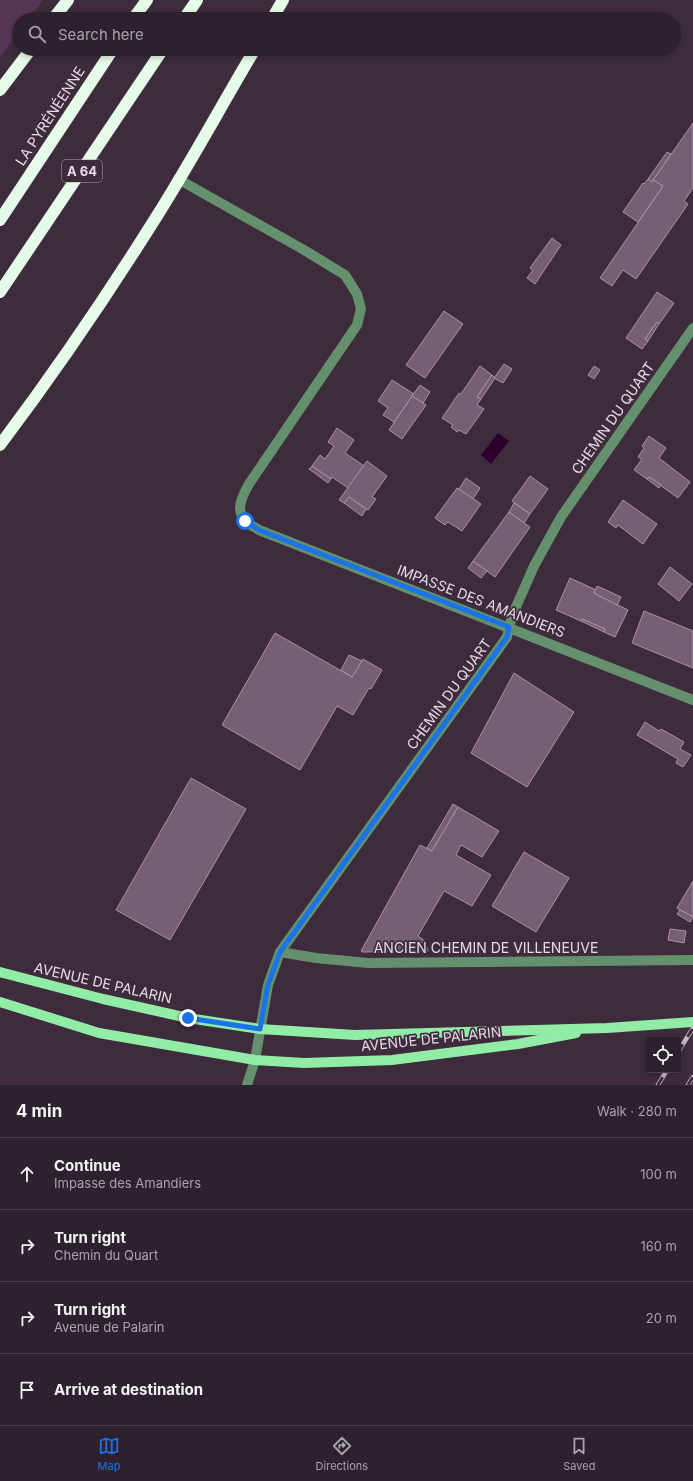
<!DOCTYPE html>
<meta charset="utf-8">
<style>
body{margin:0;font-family:Inter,sans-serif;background:#3a2e3a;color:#f1f3f6}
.controls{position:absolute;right:12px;bottom:12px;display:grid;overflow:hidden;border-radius:4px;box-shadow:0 2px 6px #0003}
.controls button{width:36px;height:36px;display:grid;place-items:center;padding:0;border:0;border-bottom:1px solid #493e4a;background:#2e212e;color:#f1f3f6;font:20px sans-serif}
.stop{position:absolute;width:12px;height:12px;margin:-9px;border:3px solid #1a73e8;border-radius:50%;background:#fff}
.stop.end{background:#1a73e8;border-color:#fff;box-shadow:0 1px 4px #0008}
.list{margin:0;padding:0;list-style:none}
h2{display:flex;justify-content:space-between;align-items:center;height:52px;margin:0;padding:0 16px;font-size:17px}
h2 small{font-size:13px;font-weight:400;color:#a7a3aa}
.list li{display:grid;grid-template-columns:26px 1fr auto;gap:12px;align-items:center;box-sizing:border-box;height:72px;padding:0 16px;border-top:1px solid #493e4a}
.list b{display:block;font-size:15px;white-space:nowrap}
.list p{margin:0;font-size:13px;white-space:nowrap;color:#a7a3aa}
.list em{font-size:13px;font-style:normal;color:#a7a3aa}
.icon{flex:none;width:22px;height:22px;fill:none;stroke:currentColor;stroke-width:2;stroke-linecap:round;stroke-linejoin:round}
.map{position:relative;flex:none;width:693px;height:1085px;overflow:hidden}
.search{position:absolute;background:#2e212e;box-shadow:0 2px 6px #0003;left:12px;right:12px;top:12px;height:44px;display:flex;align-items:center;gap:10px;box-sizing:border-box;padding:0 14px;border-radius:22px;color:#a7a3aa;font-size:15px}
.sheet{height:340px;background:#2e212e}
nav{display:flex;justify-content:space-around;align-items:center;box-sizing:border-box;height:56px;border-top:1px solid #493e4a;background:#2e212e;font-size:11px;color:#a7a3aa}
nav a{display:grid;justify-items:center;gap:2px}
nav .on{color:#1a73e8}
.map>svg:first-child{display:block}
.green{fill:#573554}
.water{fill:#2c002b}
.building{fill:#756073;stroke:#a892a6}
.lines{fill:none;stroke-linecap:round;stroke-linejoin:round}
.minor{stroke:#65906d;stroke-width:10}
.major{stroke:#91eca5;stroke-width:10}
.highway{stroke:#e5fae9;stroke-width:12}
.rail-casing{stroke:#c4b6c3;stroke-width:4.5}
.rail{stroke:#3e2c3d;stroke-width:3;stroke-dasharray:9;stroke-linecap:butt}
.route{stroke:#1a73e8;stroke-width:5}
.labels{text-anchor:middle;stroke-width:3.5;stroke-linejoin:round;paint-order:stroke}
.shield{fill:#3e2c3d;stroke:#b4a6b3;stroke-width:1}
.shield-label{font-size:13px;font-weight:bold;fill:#e6dae5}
.street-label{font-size:14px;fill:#e6dae5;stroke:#3e2c3d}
</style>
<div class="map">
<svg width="693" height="1085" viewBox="0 0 693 1085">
<rect width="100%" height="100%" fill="#3e2c3d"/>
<polygon class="green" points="0,0 43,0 29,19 19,19 19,32 0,57"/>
<polygon class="water" points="498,433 509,441 491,464 481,455"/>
<g class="building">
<polygon points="693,123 693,188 684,201 688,204 636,279 623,270 612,286 600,278 663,186 653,180"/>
<polygon points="667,152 671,154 652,182 648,179"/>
<polygon points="648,179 652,182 653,180 663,186 638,222 623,212 643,183 644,184"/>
<polygon points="552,238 561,245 535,284 527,278 533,270 530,268"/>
<polygon points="657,292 674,303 659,324 657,322 645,339 648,341 642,349 626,338"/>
<polygon points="444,311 463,324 425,378 406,365"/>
<polygon points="657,322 659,324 648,341 645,339"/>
<polygon points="504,364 512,369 503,383 494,378"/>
<polygon points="480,366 492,375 477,397 481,399 477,405 484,409 466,434 459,430 457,432 451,427 453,425 442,418 459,393 461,394"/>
<polygon points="594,366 600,370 594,379 588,375"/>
<polygon points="492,375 495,378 481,399 477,397"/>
<polygon points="392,380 414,394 394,422 383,415 388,408 378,401"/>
<polygon points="420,385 430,392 423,403 412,396"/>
<polygon points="412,396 426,405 402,439 389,430"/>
<polygon points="337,428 354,440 345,453 364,466 348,488 332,477 331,479 312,466 320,455 325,459 334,446 328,442"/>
<polygon points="649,436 666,448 659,458 690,482 678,498 649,477 647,479 634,470 642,459 638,457 644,448 642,446"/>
<polygon points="367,461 387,476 372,497 376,499 368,510 349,497 344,503 339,500"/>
<polygon points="312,466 331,479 328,483 309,469"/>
<polygon points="530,476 548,489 530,514 512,501"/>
<polygon points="649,477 661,485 659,488 647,479"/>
<polygon points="466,478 480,488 473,499 459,489"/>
<polygon points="457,488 481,504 462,531 448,522 445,525 435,518"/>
<polygon points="349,497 366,509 362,516 344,503"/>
<polygon points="623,500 657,524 643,544 618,525 616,528 608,522"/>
<polygon points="514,503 530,514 524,523 509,512"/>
<polygon points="509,512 530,527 495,577 473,561"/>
<polygon points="473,561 487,571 481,578 468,568"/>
<polygon points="670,567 692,584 679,601 658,584"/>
<polygon points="570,578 596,590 594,593 628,610 615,637 604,632 605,629 582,619 581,621 556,610"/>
<polygon points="597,586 621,597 617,605 594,593"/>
<polygon points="644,611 693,631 693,668 632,643"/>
<polygon points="582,619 605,629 604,632 581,621"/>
<polygon points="275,633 352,677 363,659 382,670 371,689 369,688 353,715 337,706 300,770 222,725"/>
<polygon points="349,655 362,661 352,677 341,670"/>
<polygon points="514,673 574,712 527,787 471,753"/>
<polygon points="645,722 659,731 661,729 684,742 680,749 691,755 683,767 676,763 678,759 637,735"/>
<polygon points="191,778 246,809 170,940 116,910"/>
<polygon points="453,804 458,807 432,851 427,848"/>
<polygon points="458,807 499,831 482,857 461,845 456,855 491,875 472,906 444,891 418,936 425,941 428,951 362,952 361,951 420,845 432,851"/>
<polygon points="524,852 569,878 536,932 492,906"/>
<polygon points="693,881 693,917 677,908"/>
<polygon points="680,910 693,917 690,922 677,914"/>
<polygon points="670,929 686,931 684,943 668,940"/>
<polygon points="557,942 565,942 566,949 557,949"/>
</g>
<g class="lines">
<g class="minor">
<path d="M178,179l126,71 41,25 12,19 4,15 -4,16 -108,159c-6,11 -15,26 -3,37 3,4 9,6 13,9l434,170"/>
<polyline points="280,952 316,958 368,963 693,960"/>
<polyline points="247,1085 255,1060 268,985 280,952 507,637 512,616 534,566 561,517 693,328"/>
</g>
<g class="major">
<polyline points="0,972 103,999 188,1018 260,1029 355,1035 607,1028 693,1022"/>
<polyline points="0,1002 99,1033 255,1060 304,1063 392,1060 518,1044 576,1033"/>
</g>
<g class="highway">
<polyline points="53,19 68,0"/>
<polyline points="133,19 147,0"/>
<polyline points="184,19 197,0"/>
<polyline points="272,19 283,0"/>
<polyline points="0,90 31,49"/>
<polyline points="0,220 113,49"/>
<polyline points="0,292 163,49"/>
<path d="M0,445c55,-73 106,-148 155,-226 35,-55 66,-113 100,-170"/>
</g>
<defs>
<g id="rail">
<polyline points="678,1052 693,1028"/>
<polyline points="658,1085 667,1070"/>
<polyline points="688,1085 693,1077"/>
</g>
</defs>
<use href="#rail" class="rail-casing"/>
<use href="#rail" class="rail"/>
</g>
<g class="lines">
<polyline class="route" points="188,1018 260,1029 268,985 280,952 507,637 509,627 259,530 245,521"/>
</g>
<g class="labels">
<rect class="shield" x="62" y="160" width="40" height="22" rx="3"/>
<g class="shield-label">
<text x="82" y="176">A 64</text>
</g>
<g class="street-label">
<text transform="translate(50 116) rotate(-57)" y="5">LA PYRÉNÉENNE</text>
<text transform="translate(613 418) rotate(-55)" y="5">CHEMIN DU QUART</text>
<text transform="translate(481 601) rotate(21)" y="5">IMPASSE DES AMANDIERS</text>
<text transform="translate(449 694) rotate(-54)" y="5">CHEMIN DU QUART</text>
<text x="486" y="953">ANCIEN CHEMIN DE VILLENEUVE</text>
<text transform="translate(103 983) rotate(13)" y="5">AVENUE DE PALARIN</text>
<text transform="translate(431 1039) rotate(-6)" y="5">AVENUE DE PALARIN</text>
</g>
</g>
</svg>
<div class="controls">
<button><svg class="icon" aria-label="locate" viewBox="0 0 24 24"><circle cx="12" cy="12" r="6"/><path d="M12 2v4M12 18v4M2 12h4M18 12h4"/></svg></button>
</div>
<div class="stop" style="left:245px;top:521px"></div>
<div class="stop end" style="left:188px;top:1018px"></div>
<div class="search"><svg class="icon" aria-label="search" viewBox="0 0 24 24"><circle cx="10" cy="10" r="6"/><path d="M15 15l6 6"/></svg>Search here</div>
</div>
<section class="sheet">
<h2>4 min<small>Walk · 280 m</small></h2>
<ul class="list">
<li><svg class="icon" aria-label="ahead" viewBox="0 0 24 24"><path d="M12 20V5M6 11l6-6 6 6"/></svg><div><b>Continue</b><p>Impasse des Amandiers</p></div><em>100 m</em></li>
<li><svg class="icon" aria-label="right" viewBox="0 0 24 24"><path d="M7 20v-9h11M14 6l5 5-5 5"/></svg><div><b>Turn right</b><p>Chemin du Quart</p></div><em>160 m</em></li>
<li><svg class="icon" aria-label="right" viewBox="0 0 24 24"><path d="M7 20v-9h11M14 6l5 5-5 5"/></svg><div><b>Turn right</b><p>Avenue de Palarin</p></div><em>20 m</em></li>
<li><svg class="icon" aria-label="arrive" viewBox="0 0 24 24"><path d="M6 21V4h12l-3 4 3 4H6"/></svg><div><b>Arrive at destination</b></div></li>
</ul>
</section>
<nav>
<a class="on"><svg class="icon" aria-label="map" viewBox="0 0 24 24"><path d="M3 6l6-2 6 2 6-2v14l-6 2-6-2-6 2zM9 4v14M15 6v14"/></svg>Map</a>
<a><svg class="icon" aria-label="directions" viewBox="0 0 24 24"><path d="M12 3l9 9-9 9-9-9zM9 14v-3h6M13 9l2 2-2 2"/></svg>Directions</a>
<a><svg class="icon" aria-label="saved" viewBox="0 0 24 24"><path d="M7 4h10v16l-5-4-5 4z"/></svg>Saved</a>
</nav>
